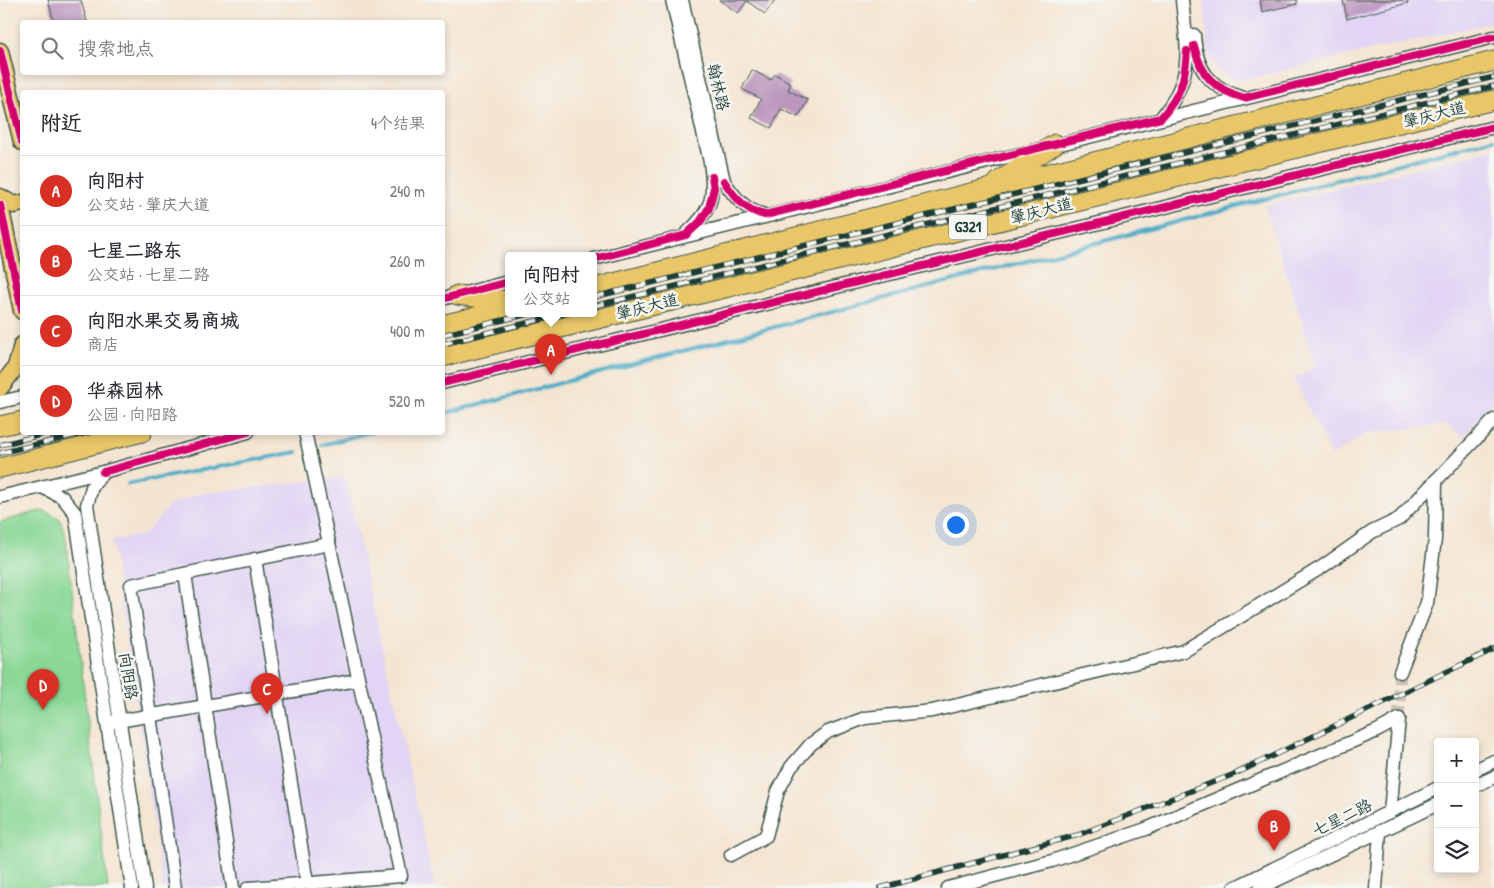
<!DOCTYPE html>
<html lang="zh">
<meta charset="utf-8">
<style>
body{margin:0;font-family:"Patrick Hand","LXGW WenKai TC",sans-serif;background:#f7f7f7;color:#2b2b33}
.controls{position:absolute;right:15px;bottom:15px;display:grid;overflow:hidden;border-radius:5px;box-shadow:0 2px 8px #0003}
.controls button{width:45px;height:45px;display:grid;place-items:center;padding:0;border:0;border-bottom:1px solid #e1e1e2;background:#fff;color:#2b2b33;font:25px sans-serif}
.you{position:absolute;left:955px;top:524px;width:18px;height:18px;margin:-12px;border:4px solid #fff;border-radius:50%;background:#1a73e8;box-shadow:0 0 0 8px #1a73e833}
.badge{display:grid;place-items:center;width:32px;height:32px;border-radius:50%;background:#d93025;color:#fff;font-size:16px;font-weight:700}
.pin{position:absolute;translate:-50% -41px;filter:drop-shadow(0 1px 2px #0008)}
.pin::after{content:'';position:absolute;top:26px;width:18px;height:15px;background:inherit;clip-path:polygon(0 0,100% 0,50% 100%)}
.popup{position:absolute;left:505px;top:252px;width:92px;height:65px;box-sizing:border-box;display:grid;place-content:center;border-radius:5px;background:#fff;filter:drop-shadow(0 1px 4px #0005);font-size:16px;white-space:nowrap;color:#7c7c81}
.popup b{font-size:19px;color:#2b2b33}
.popup::after{content:'';position:absolute;left:50%;top:100%;margin-left:-10px;border:10px solid transparent;border-top-color:#fff}
.list{margin:0;padding:0;list-style:none}
h2{display:flex;justify-content:space-between;align-items:center;height:65px;margin:0;padding:0 20px;font-size:21px}
h2 small{font-size:16px;font-weight:400;color:#7c7c81}
.list li{display:grid;grid-template-columns:32px 1fr auto;gap:15px;align-items:center;box-sizing:border-box;height:70px;padding:0 20px;border-top:1px solid #e1e1e2}
.list b{display:block;font-size:19px;white-space:nowrap}
.list p{margin:0;font-size:16px;white-space:nowrap;color:#7c7c81}
.list em{font-size:16px;font-style:normal;color:#7c7c81}
.icon{flex:none;width:28px;height:28px;fill:none;stroke:currentColor;stroke-width:2;stroke-linecap:round;stroke-linejoin:round}
.map{position:relative;flex:none;width:1494px;height:888px;overflow:hidden}
.search{position:absolute;background:#fff;box-shadow:0 2px 8px #0003;left:20px;top:20px;width:425px;height:55px;display:flex;align-items:center;gap:12px;box-sizing:border-box;padding:0 18px;border-radius:5px;color:#7c7c81;font-size:19px}
.panel{position:absolute;background:#fff;box-shadow:0 2px 8px #0003;left:20px;top:90px;width:425px;height:345px;border-radius:5px}
.map>svg:first-child{display:block}
.built{fill:#e1d4f4}
.green{fill:#8bd896;stroke:#558a65}
.lines{fill:none;stroke-linecap:round;stroke-linejoin:round}
.stream{stroke:#48abc8;stroke-width:4}
.building{fill:#bb97be}
.minor-tunnel{stroke:#c9c3b2;stroke-width:12;stroke-dasharray:12 6;stroke-linecap:butt}
.minor-casing{stroke:#3f564c;stroke-width:15}
.major-casing{stroke:#3f564c;stroke-width:19}
.highway-casing{stroke:#3f564c;stroke-width:21}
.minor{stroke:#fff;stroke-width:12}
.major{stroke:#e9c769;stroke-width:16}
.highway{stroke:#e9c769;stroke-width:19}
.rail-casing{stroke:#1f3d34;stroke-width:5.5}
.rail{stroke:#f6f6f2;stroke-width:4;stroke-dasharray:11;stroke-linecap:butt}
.cycleway-casing{stroke:#f6f6f2;stroke-width:11}
.cycleway{stroke:#d6006c;stroke-width:8}
.labels{text-anchor:middle;stroke-width:5;stroke-linejoin:round;paint-order:stroke}
.shield{fill:#f6f6f2;stroke:#60746d;stroke-width:1}
.shield-label{font-size:15px;font-weight:bold;fill:#1f3d34}
.street-label{font-size:16px;fill:#1f3d34;stroke:#f6f6f2}
</style>
<div class="map">
<svg width="1494" height="888" viewBox="0 0 1494 888">
<rect width="100%" height="100%" fill="#f6f6f2"/>
<filter id="ink" filterUnits="userSpaceOnUse"><feTurbulence type="fractalNoise" baseFrequency=".02" numOctaves="2"/><feDisplacementMap in="SourceGraphic" scale="10" xChannelSelector="R" yChannelSelector="G"/><feConvolveMatrix kernelMatrix="1 2 1 2 8 2 1 2 1" color-interpolation-filters="sRGB"/></filter>
<filter id="wash" filterUnits="userSpaceOnUse"><feTurbulence type="fractalNoise" baseFrequency=".0096" numOctaves="4" result="noise"/><feDisplacementMap in="SourceGraphic" scale="20" xChannelSelector="R" yChannelSelector="G"/><feGaussianBlur stdDeviation="1.12" result="paint"/><feColorMatrix in="noise" values="0 0 0 0 0 0 0 0 0 0 0 0 0 0 0 0 0 1.4 0 .05"/><feComposite in="paint" operator="in"/></filter>
<g filter="url(#wash)">
<rect width="100%" height="100%" fill="#f4e5d2"/>
<g class="built">
<polygon points="1204,0 1494,0 1494,22 1241,80 1230,77 1218,69 1209,57"/>
<polygon points="1494,149 1494,401 1463,437 1447,424 1367,433 1331,456 1294,378 1316,367 1265,206"/>
<polygon points="345,477 435,888 163,888 112,540 144,535 170,505 197,494"/>
</g>
<polygon class="green" points="43,510 59,518 65,532 108,888 0,888 0,522"/>
<g class="lines">
<g class="stream">
<polyline points="442,414 1494,139"/>
<polyline points="322,445 371,432"/>
<polyline points="128,484 297,452"/>
</g>
</g>
<g id="blocks">
<g class="building">
<polygon points="48,0 81,0 87,22 54,22"/>
<polygon points="719,0 775,0 765,14 747,1 738,13"/>
<polygon points="1260,0 1297,0 1297,4 1262,12"/>
<polygon points="1343,0 1407,0 1408,3 1347,19"/>
<polygon points="752,70 771,80 775,74 791,83 788,90 808,100 798,117 781,109 771,128 751,118 761,99 742,89"/>
</g>
</g>
</g>
<g filter="url(#ink)">
<use href="#blocks" fill-opacity="0" stroke="#3f564c" stroke-width="1"/>
<g class="lines">
<polyline class="minor-tunnel" points="1399,719 1400,672"/>
<defs>
<g id="minor">
<path d="M672,0l38,162c5,34 3,48 -23,71"/>
<path d="M682,0l42,181c10,16 22,30 41,34"/>
<path d="M1194,35c2,35 15,52 49,63"/>
<path d="M1161,118c34,-42 26,-68 21,-118"/>
<polyline points="594,259 1494,37"/>
<polyline points="442,299 508,282"/>
<polyline points="442,383 1494,127"/>
<polyline points="0,402 22,397"/>
<polyline points="103,472 92,487 87,505 145,888"/>
<polyline points="42,487 62,497 75,513 132,888"/>
<polyline points="0,497 103,472 248,432"/>
<polyline points="255,559 307,883"/>
<polyline points="185,574 233,888"/>
<polyline points="1400,672 1427,603 1435,539 1436,480"/>
<polyline points="112,722 358,680"/>
<polyline points="1475,770 1494,761"/>
<polyline points="1475,786 1494,777"/>
<polyline points="1390,812 1399,719"/>
<polyline points="731,855 766,836 778,791 791,767 811,744 828,732 865,718 932,711 1184,651 1322,567 1372,532 1399,519 1494,420"/>
<polyline points="175,888 131,585 329,544"/>
<polyline points="248,888 401,876 305,432"/>
<polyline points="948,888 1052,861 1146,829 1377,731 1399,719"/>
<polyline points="1234,888 1438,788"/>
<polyline points="1260,888 1438,804"/>
<polyline points="1376,888 1380,831"/>
</g>
<g id="major">
<polyline points="0,51 22,142"/>
<polyline points="0,197 14,205 22,203"/>
<polyline points="0,205 22,311"/>
<polyline points="0,388 16,367 22,345"/>
</g>
<g id="highway">
<polyline points="998,182 1055,144"/>
<polyline points="594,288 1494,61"/>
<polyline points="457,295 508,301"/>
<polyline points="442,325 508,309"/>
<polyline points="442,357 1494,100"/>
<polyline points="0,426 22,421"/>
<polyline points="0,468 142,432"/>
</g>
</defs>
<use href="#minor" class="minor-casing"/>
<use href="#major" class="major-casing"/>
<use href="#highway" class="highway-casing"/>
<use href="#minor" class="minor"/>
<use href="#major" class="major"/>
<use href="#highway" class="highway"/>
<defs>
<g id="rail">
<polyline points="594,297 1494,77"/>
<polyline points="594,306 1494,86"/>
<polyline points="442,335 528,314"/>
<polyline points="442,344 563,314"/>
<polyline points="0,445 52,432"/>
<polyline points="0,453 89,432"/>
<polyline points="880,888 1078,835 1237,773 1494,649"/>
</g>
</defs>
<use href="#rail" class="rail-casing"/>
<use href="#rail" class="rail"/>
<defs>
<g id="cycleway">
<path d="M1194,46c7,30 20,43 50,52l250,-61"/>
<polyline points="0,51 22,142"/>
<path d="M724,181c10,16 22,30 41,34l396,-97c20,-24 24,-37 26,-67"/>
<polyline points="0,205 22,311"/>
<polyline points="594,259 686,235 700,222 709,208 714,188 712,177"/>
<polyline points="442,299 508,282"/>
<polyline points="442,383 1494,127"/>
<polyline points="103,472 248,432"/>
</g>
</defs>
<use href="#cycleway" class="cycleway-casing"/>
<use href="#cycleway" class="cycleway"/>
</g>
</g>
<g class="labels">
<rect class="shield" x="949" y="214.5" width="38" height="25" rx="4"/>
<g class="shield-label">
<text x="968" y="232">G321</text>
</g>
<g class="street-label">
<text transform="translate(719 87) rotate(77)" y="6">翰林路</text>
<text transform="translate(1434 114) rotate(-14)" y="6">肇庆大道</text>
<text transform="translate(1041 210) rotate(-14)" y="6">肇庆大道</text>
<text transform="translate(647 306) rotate(-14)" y="6">肇庆大道</text>
<text transform="translate(129 676) rotate(81)" y="6">向阳路</text>
<text transform="translate(1342 817) rotate(-26)" y="6">七星二路</text>
</g>
</g>
</svg>
<div class="controls">
<button>+</button>
<button>−</button>
<button><svg class="icon" aria-label="layers" viewBox="0 0 24 24"><path d="M12 4l9 5-9 5-9-5zM3 14l9 5 9-5"/></svg></button>
</div>
<div class="you"></div>
<div class="pin badge" style="left:551px;top:375px">A</div>
<div class="popup"><b>向阳村</b>公交站</div>
<div class="pin badge" style="left:1274px;top:851px">B</div>
<div class="pin badge" style="left:267px;top:714px">C</div>
<div class="pin badge" style="left:43px;top:710px">D</div>
<div class="search"><svg class="icon" aria-label="search" viewBox="0 0 24 24"><circle cx="10" cy="10" r="6"/><path d="M15 15l6 6"/></svg>搜索地点</div>
<section class="panel">
<h2>附近<small>4个结果</small></h2>
<ul class="list">
<li><span class="badge">A</span><div><b>向阳村</b><p>公交站 · 肇庆大道</p></div><em>240 m</em></li>
<li><span class="badge">B</span><div><b>七星二路东</b><p>公交站 · 七星二路</p></div><em>260 m</em></li>
<li><span class="badge">C</span><div><b>向阳水果交易商城</b><p>商店</p></div><em>400 m</em></li>
<li><span class="badge">D</span><div><b>华森园林</b><p>公园 · 向阳路</p></div><em>520 m</em></li>
</ul>
</section>
</div>
